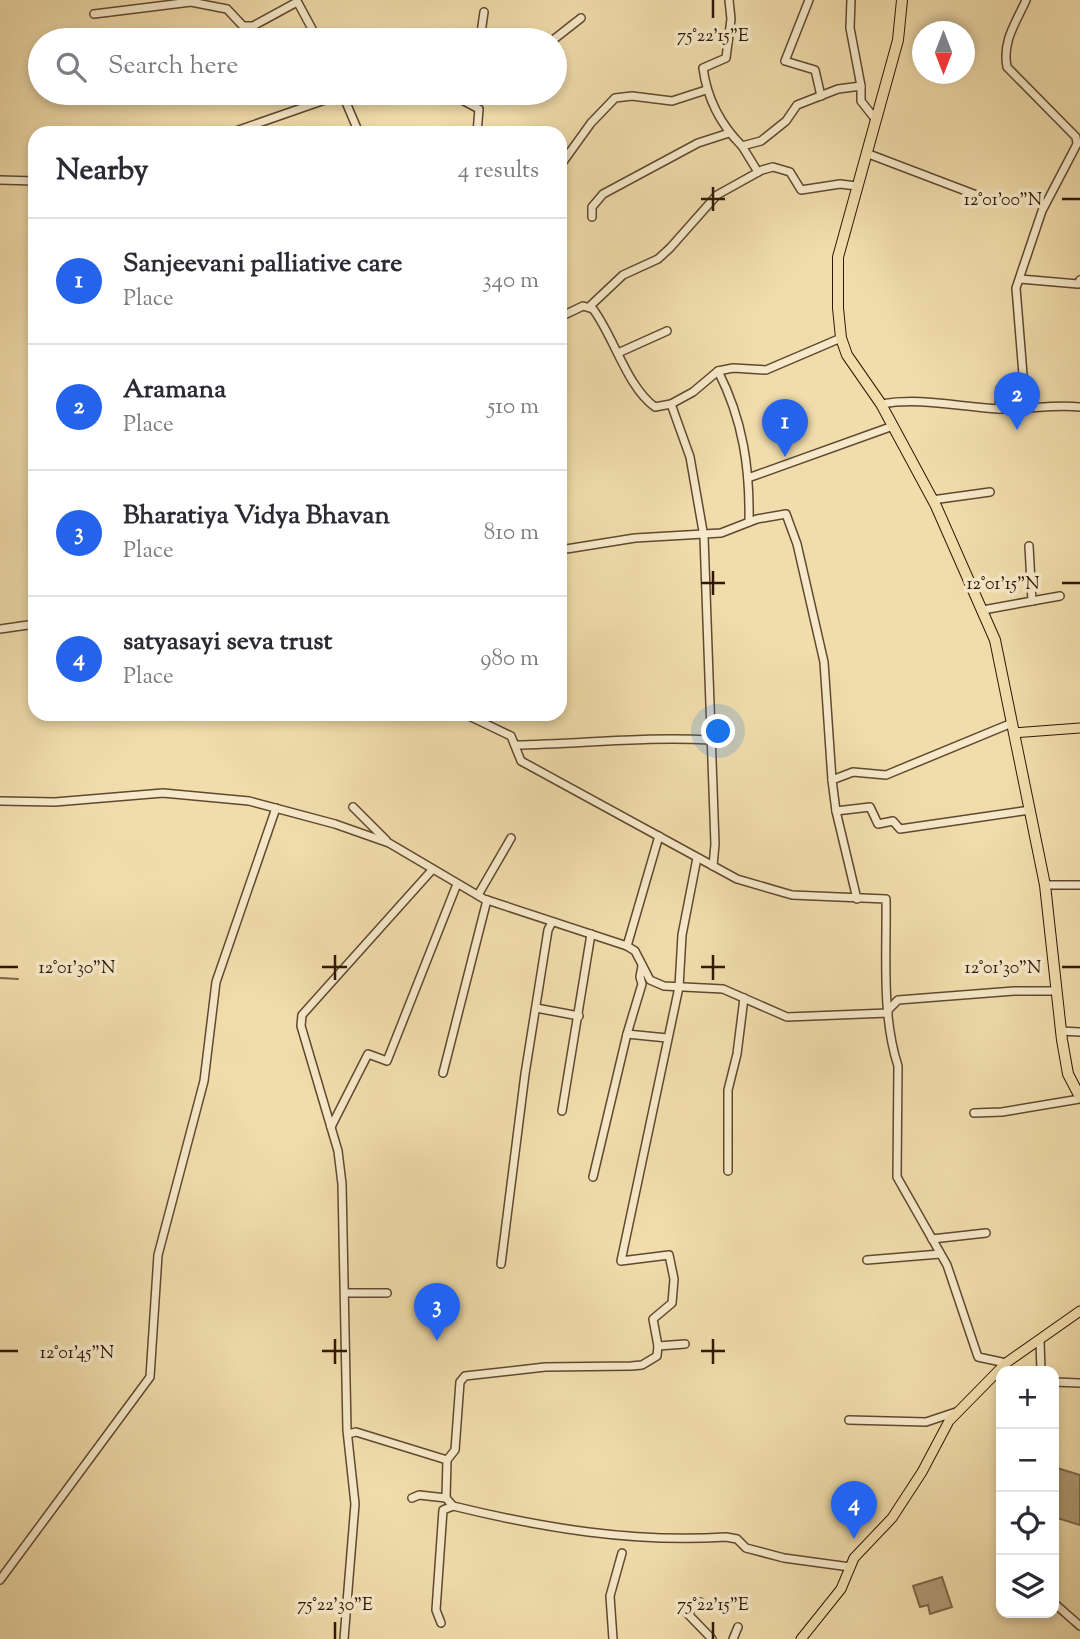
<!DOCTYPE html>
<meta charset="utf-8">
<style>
body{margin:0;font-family:"Sorts Mill Goudy",serif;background:#f2f2f3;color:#2b2b33}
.controls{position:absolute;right:21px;bottom:21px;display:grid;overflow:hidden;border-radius:14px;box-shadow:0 4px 10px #0003}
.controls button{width:63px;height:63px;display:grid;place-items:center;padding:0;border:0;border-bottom:2px solid #e1e1e2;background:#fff;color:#2b2b33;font:35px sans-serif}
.compass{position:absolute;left:912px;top:21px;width:63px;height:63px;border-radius:50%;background:#fff;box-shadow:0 4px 10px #0003;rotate:180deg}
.you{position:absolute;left:719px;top:732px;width:24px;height:24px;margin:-18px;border:5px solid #fff;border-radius:50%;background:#1a73e8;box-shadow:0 0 0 10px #1a73e833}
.badge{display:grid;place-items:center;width:46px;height:46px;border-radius:50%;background:#2563eb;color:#fff;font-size:23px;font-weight:700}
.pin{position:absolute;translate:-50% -58px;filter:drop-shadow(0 2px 4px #0008)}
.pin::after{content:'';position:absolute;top:37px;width:24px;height:21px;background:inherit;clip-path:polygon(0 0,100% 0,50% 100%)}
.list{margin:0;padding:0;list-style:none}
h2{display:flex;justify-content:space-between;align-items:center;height:91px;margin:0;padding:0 28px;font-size:30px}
h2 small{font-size:23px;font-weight:400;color:#7c7c81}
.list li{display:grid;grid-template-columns:46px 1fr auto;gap:21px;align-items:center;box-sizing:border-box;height:126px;padding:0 28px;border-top:2px solid #e1e1e2}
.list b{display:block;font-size:26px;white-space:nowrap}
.list p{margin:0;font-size:23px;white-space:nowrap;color:#7c7c81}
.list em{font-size:23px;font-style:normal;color:#7c7c81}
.icon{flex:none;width:38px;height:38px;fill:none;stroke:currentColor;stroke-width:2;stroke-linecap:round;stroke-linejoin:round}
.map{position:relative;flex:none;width:1080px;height:1639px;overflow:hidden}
.search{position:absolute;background:#fff;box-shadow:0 4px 10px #0003;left:28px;top:28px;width:539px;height:77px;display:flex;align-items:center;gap:18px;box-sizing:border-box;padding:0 24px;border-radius:38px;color:#7c7c81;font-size:26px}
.panel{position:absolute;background:#fff;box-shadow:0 4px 10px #0003;left:28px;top:126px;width:539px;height:595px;border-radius:21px}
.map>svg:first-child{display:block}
.water{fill:#af9a74;stroke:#7c6648;stroke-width:2}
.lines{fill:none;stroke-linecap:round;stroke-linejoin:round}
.stream{stroke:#7c6648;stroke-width:2}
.minor-casing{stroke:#604830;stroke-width:10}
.major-casing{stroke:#2f1706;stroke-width:11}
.highway-casing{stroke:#2f1706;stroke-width:12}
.minor{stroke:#f6e9c9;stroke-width:7}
.major{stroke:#f1ddac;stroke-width:9}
.highway{stroke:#f1ddac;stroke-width:10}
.ticks{fill:none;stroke:#2f1706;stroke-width:2.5}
.ticks-label{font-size:18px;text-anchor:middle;fill:#2f1706;stroke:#f6e9c9;stroke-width:7;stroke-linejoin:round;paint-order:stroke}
</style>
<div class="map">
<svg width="1080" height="1639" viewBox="0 0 1080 1639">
<rect width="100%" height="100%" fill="#f1ddac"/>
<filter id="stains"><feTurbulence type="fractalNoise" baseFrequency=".00286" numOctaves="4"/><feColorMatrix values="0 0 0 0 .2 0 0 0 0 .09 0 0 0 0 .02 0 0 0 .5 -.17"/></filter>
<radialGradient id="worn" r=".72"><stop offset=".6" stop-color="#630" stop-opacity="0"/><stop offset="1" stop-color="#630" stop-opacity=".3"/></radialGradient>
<g class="water">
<polygon points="1054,1467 1080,1475 1080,1525 1054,1517"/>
<polygon points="942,1577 952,1607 930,1614 928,1605 920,1607 913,1586"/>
</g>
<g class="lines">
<polyline class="stream" points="0,978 18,979"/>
<defs>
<g id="minor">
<path d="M729,0l2,19 -5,39 -23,10c4,30 18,57 39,78l19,-5 25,-20 11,-16 41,-16 23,-3v15l15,19"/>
<polyline points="809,0 785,61 815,70 821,96"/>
<polyline points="851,0 850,28 861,86"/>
<polyline points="297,1 318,40"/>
<polyline points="94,14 191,2 227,9 243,26 253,26 297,2"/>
<polyline points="480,40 484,12"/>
<polyline points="553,40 581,18"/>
<polyline points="342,93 359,133"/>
<polyline points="460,93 462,100 479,109 477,133"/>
<polyline points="230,133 342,94"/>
<polyline points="742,146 758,172"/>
<polyline points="866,153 979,196"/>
<polyline points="560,166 591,123 615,98 632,96 672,101 706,90"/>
<polyline points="0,180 35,181"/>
<polyline points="592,217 592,207 603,194 698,143 729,133"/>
<polyline points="1020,279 1078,284 1080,280"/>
<polyline points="589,307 623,275 658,259 670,248 717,195 762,170 773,167 790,172 801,190 840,184 857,186"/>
<path d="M560,317l23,-11 10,3c21,28 34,78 62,98l16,-3 22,-12 25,-21 15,-3 33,2 75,-32"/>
<polyline points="618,353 667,331"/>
<path d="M718,371c25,49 32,97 31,151"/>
<polyline points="671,404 690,457 704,537 715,844 713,866"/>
<path d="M881,404c40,-7 78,3 118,5 28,1 54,-5 81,-2"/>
<path d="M999,409l1,-20 24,-2 -8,-99 26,-77 35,-67 -1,-7 -69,-70c-5,-26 9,-44 19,-67"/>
<polyline points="748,478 893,426"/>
<polyline points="932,500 990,492"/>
<polyline points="560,550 635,538 721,533 757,519 786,514 797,544 824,662 832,780"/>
<polyline points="1032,601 1060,596"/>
<polyline points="983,610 1032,601 1029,546"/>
<polyline points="0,629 35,624"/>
<path d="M465,714l46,22 10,25 216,118 55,16 94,4c1,54 -5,115 12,167l-1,111 50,88 31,92 28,6"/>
<path d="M515,745c66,-1 131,-9 196,-5"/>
<polyline points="0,801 55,802 163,793 249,801 335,824 389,843 484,899 627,946 635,951 650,980 664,986 723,989 787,1017 888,1013"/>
<polyline points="353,807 386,840"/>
<polyline points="836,811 870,807 878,824 893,821 900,829 1030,810"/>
<polyline points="1045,885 1080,885"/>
<polyline points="478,895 511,838"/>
<polyline points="857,899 836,811 832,780 853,772 886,775 1012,723"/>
<polyline points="627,946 659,836"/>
<polyline points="642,966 640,977 642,984 627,1034 667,1038"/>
<polyline points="536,1008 579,1016"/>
<polyline points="889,1009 898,1000 1014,991 1056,991"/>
<polyline points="1060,1031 1080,1032"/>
<polyline points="443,1073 487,900"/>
<polyline points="562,1111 591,934"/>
<polyline points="974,1113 1002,1112 1080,1099"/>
<polyline points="331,1127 368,1054 387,1061 457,884"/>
<polyline points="728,1171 728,1090 737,1054 744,998"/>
<polyline points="593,1177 627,1034"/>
<polyline points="932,1239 986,1233"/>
<polyline points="867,1260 940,1254"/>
<polyline points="501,1264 525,1074 548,930 552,922"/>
<polyline points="345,1293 387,1293"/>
<polyline points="1040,1341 1041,1371"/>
<polyline points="658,1346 685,1344"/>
<polyline points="1054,1382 1080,1383"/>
<polyline points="849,1420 926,1422 956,1412"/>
<polyline points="348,1434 356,1432 447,1460 446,1498 419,1495 412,1498"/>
<polyline points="447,1460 455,1450 460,1382 465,1376 545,1367 631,1366 642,1365 657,1356 658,1346 653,1319 672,1303 674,1279 669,1255 621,1261 679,987 682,935 697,858"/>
<path d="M446,1498l7,8c90,22 180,37 273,31l11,2 9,9 38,10 66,9"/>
<polyline points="0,1580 150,1377 158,1255 204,1081 216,982 276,808"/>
<polyline points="700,1602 687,1613 712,1639"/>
<polyline points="1054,1603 1080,1626"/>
<polyline points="441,1623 436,1610 443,1510 453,1506"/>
<polyline points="344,1639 355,1504 347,1430 342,1184 338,1151 301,1026 302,1015 432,870"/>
<polyline points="613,1639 610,1596 622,1553"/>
<polyline points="733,1639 738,1627"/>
</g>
<g id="major">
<polyline points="1014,733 1080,728"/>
<polyline points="801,1639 841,1589 854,1558 892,1518 922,1472 949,1421 1006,1363 1080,1311"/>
</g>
<polyline id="highway" points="902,0 898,40 838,257 838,308 841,338 847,355 881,404 936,506 995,640 1045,885 1062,1040 1068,1074 1080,1097"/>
</defs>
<use href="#minor" class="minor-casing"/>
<use href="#major" class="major-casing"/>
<use href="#highway" class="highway-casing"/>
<use href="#minor" class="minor"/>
<use href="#major" class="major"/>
<use href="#highway" class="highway"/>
</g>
<path class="ticks" d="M713,0v18M713,187v24M701,199h24M1062,199h18M713,571v24M701,583h24M1062,583h18M335,955v25M713,955v25M0,967h18M322,967h25M701,967h24M1062,967h18M335,1339v25M713,1339v25M0,1351h18M322,1351h25M701,1351h24M335,1622v17M713,1622v17"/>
<g class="ticks-label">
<text x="713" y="41">75°22'15"E</text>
<text x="1003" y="205">12°01'00"N</text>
<text x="1003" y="589">12°01'15"N</text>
<text x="77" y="973">12°01'30"N</text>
<text x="1003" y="973">12°01'30"N</text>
<text x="77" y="1358">12°01'45"N</text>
<text x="335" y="1610">75°22'30"E</text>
<text x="713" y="1610">75°22'15"E</text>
</g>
<rect width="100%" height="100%" filter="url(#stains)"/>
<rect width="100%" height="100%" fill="url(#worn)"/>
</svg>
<div class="controls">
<button>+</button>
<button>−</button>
<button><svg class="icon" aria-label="locate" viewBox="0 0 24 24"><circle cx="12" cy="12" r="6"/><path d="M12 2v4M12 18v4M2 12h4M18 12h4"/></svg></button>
<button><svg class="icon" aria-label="layers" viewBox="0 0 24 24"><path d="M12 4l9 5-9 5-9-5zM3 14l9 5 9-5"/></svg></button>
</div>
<svg class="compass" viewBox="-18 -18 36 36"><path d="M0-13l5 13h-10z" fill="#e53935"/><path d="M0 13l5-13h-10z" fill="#7c7c81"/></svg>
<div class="you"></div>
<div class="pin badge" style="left:785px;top:457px">1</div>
<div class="pin badge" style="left:1017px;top:430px">2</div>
<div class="pin badge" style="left:437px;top:1341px">3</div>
<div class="pin badge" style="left:854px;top:1539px">4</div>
<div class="search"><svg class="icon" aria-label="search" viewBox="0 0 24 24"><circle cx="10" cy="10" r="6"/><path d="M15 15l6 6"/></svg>Search here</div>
<section class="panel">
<h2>Nearby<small>4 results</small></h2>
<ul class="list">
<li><span class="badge">1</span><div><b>Sanjeevani palliative care</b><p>Place</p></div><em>340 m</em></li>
<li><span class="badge">2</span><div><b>Aramana</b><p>Place</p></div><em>510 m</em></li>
<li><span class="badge">3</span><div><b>Bharatiya Vidya Bhavan</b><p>Place</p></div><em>810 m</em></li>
<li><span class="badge">4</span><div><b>satyasayi seva trust</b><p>Place</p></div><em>980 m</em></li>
</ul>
</section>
</div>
